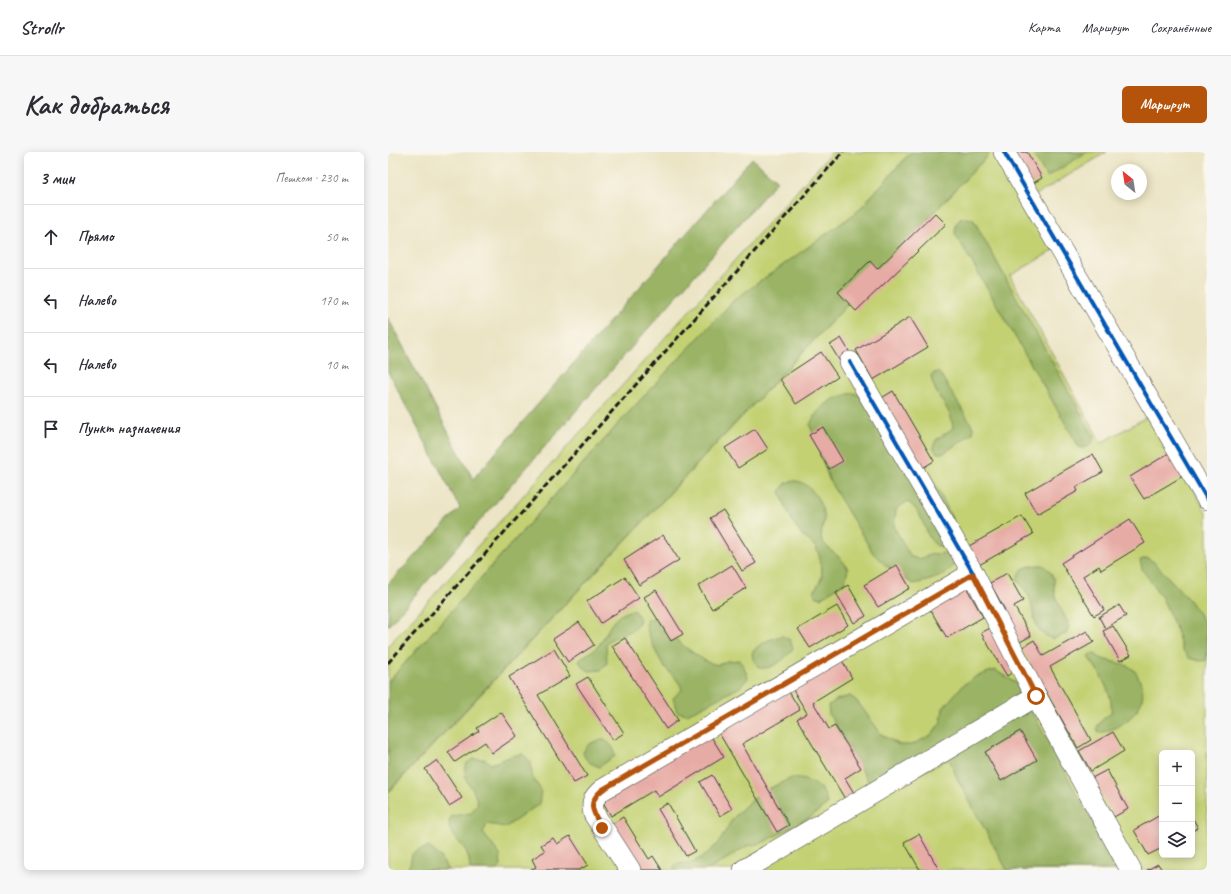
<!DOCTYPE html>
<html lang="ru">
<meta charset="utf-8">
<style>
body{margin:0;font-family:Caveat,sans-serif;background:#f7f7f7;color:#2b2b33}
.controls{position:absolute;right:12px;bottom:12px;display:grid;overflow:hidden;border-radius:6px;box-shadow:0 2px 10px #0003}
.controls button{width:36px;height:36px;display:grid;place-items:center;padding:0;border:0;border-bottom:1px solid #e1e1e2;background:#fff;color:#2b2b33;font:20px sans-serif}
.compass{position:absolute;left:723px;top:12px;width:36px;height:36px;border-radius:50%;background:#fff;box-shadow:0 2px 10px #0003;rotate:330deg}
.stop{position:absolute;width:12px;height:12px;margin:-9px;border:3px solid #b45309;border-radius:50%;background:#fff}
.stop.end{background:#b45309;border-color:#fff;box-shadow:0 1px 4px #0008}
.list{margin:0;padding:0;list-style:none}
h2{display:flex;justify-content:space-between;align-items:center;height:52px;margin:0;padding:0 16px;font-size:17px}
h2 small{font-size:13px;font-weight:400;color:#7c7c81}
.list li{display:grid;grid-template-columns:26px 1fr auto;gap:12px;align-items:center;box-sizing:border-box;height:64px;padding:0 16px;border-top:1px solid #e1e1e2}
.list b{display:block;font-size:15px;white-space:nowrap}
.list em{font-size:13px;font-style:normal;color:#7c7c81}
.icon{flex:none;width:22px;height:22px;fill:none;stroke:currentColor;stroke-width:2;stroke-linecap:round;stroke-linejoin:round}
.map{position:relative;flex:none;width:819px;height:718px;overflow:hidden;border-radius:6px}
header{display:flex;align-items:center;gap:24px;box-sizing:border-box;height:56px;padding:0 20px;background:#fff;border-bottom:1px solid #e1e1e2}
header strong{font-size:19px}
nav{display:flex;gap:22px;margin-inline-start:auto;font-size:14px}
.intro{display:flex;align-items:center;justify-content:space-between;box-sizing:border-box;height:96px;padding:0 24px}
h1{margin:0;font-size:28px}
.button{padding:10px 18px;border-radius:6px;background:#b45309;color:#fff;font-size:14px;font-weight:700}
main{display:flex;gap:24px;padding:0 24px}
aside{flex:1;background:#fff;border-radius:6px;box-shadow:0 2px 10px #0003}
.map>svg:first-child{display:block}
.green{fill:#c3d173;stroke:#707648;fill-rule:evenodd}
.forest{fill:#9ab365;stroke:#5b6840}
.building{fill:#e7aba5}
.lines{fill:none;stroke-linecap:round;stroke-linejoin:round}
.minor-casing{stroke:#3b3a35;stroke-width:22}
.minor{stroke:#fff;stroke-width:21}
.rail{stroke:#1c1c1c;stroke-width:3;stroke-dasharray:6 3;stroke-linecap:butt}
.cycleway-casing{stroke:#fbf7ec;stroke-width:6}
.cycleway{stroke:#0057b8;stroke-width:4}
.route{stroke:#b45309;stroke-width:5}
</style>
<header>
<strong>Strollr</strong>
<nav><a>Карта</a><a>Маршрут</a><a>Сохранённые</a></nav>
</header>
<div class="intro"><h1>Как добраться</h1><a class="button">Маршрут</a></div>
<main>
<aside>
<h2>3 мин<small>Пешком · 230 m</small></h2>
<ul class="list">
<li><svg class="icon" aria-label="ahead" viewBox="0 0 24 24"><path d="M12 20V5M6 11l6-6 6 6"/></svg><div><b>Прямо</b></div><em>50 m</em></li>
<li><svg class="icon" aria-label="left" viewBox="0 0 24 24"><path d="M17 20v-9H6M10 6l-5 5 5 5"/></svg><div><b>Налево</b></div><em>170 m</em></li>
<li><svg class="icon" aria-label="left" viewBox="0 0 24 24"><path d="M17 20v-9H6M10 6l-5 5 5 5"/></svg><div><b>Налево</b></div><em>10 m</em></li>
<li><svg class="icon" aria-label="arrive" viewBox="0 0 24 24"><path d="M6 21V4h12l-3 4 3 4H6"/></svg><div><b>Пункт назначения</b></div></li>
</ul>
</aside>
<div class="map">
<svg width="819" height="718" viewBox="0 0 819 718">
<rect width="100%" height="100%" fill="#fbf7ec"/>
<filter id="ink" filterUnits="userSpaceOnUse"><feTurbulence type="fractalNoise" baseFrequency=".025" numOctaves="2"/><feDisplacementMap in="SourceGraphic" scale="8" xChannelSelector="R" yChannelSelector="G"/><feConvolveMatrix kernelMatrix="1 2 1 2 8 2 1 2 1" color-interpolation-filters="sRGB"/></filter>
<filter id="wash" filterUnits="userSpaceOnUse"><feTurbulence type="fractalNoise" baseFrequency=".012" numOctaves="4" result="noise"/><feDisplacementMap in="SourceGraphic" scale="16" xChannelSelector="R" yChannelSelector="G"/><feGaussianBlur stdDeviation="0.9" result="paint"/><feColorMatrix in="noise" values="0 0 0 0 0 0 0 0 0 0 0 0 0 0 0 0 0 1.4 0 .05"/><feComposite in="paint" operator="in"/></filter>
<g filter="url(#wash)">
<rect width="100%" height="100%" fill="#ebe4c5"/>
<g class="green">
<polygon points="444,0 523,0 469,60 410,104 241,260 0,530 0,494"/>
<path d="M603,0h116l-76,46 28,49 -49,29 91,167 51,-29 55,100v356h-819v-77zM774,601h30v102h-30z"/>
</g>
<g class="forest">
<polygon points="523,0 603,0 0,640 0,530 241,260 346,148 469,60"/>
<polygon points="644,0 699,0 659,25"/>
<polygon points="364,6 389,29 0,474 0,432 72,356 0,220 0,166 85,327"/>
<polygon points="578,66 585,67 706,285 703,293 695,296 691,295 567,81 568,72 572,67"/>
<path d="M550,220l3,3 33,54 -1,4 -29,20h-7l-4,-6 3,-7 17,-12c-1,-22 -19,-30 -22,-52l3,-3z"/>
<path d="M466,241l24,12 62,88 12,25 -2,28c-28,8 -21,-34 -43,-44l-11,7 -2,18 17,30 8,2 13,-5 14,-1 7,6 1,5c-8,14 -27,17 -41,20l-28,-19 -12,-12 -43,-71 -20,-57c8,-19 24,-29 44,-32z"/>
<path d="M406,329c16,0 27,20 30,35 1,7 -6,20 -1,26 9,12 17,12 25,27l-3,13 -24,16 -6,-2 -1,-4 8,-15c0,-10 -2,-26 -9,-33 -3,-3 -7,-5 -10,-8 -11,-12 -18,-30 -23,-45l6,-8z"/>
<path d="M759,406l7,4c14,16 47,47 52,66 1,10 1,22 1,32l-7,1 -11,-3 -7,-9 -7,-23 -13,-28 -20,-29 -2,-9z"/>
<path d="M655,413c19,16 6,18 14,35 3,9 9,17 12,26l-3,8 -14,5c-22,-10 -16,-23 -23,-43 -2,-5 -8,-11 -12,-16 2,-14 15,-15 26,-15z"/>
<path d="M246,458l6,9c-4,17 -24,13 -34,25l1,19 -6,7 -12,1 -7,-5 -3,-5c5,-7 15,-9 20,-16 10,-15 14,-32 35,-35z"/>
<path d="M265,466l33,30 21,14 11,3 9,-4 12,-1 5,7 4,11 -8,9 -38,20 -15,7 -10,-2 -4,-14 9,-8c-2,-10 -12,-16 -18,-24 -8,-13 -16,-28 -18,-43l1,-4z"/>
<path d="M394,484l8,4 3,8c-7,11 -21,22 -34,20l-6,-9 -1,-6c6,-9 19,-15 30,-17z"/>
<path d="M702,502h5c10,10 28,6 39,16 3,3 4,7 6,11 12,26 -18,48 -41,52l-2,-6 5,-7 9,-7c3,-18 -12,-42 -23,-56z"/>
<polygon points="607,518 628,531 731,718 619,718 570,628 561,607 488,643 441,562 440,554 448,548 462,544 469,549 494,583 512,593 524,593 543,583 553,570 555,556 575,533 589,524"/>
<path d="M216,588c7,4 10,7 11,16l-16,11c-7,-3 -14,-6 -16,-14 4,-10 11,-12 21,-13z"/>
<path d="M135,602l8,8 1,15 9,13 -2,14 -33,23 -19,-3 -4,9 17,22 1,11 -4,4h-27c0,-6 -1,-14 -4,-19 -6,-10 -24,-21 -14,-35l19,-3 7,-10 -5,-13 -7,-10 -1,-12 2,-5 7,-4h11l6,5 21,-8z"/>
<path d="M404,626c17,1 33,7 35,26l-16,13 -49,26 -15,3 -33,21 -8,3h-32v-4c7,-4 14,-2 21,-5 8,-3 16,-11 22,-17 6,-6 9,-15 13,-21 15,-22 39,-36 62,-45z"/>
<path d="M41,695l11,10 8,13h-42c12,-14 -5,-16 23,-23z"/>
</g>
<g id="blocks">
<g class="building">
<polygon points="621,0 639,0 654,26 642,33"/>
<polygon points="547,61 558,72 468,159 450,140 482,109 489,117"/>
<polygon points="522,165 540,195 485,228 468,198"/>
<polygon points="453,186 489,245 478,252 442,193"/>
<polygon points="433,200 450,225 408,252 392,227"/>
<polygon points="505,239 546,309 533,317 492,247"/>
<polygon points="435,275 455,309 441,317 421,283"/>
<polygon points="367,277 380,297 350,316 337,296"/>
<polygon points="781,301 795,324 756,347 742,325"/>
<polygon points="705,302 715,320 688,335 690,339 649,362 637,341"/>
<polygon points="335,358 368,411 354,419 322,366"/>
<polygon points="634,364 645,382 591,413 581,394"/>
<polygon points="742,367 757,391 713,418 711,414 695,424 716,458 706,464 673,411"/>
<polygon points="275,383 291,408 251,433 236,408"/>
<polygon points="344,413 358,436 324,457 310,434"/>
<polygon points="509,413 522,436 490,455 476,433"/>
<polygon points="619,421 635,449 626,454 643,484 630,491 613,461 617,458 602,431"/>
<polygon points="237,425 251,446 213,471 199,449"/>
<polygon points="460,433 478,464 466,471 448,441"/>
<polygon points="577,433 595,465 559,486 540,454"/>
<polygon points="268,438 295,482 283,489 256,445"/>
<polygon points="731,453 738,464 717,476 711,465"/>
<polygon points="449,454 460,473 422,496 410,477"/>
<polygon points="191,470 206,493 180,510 165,487"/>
<polygon points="606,474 631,516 619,524 593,481"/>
<polygon points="725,474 743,503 732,509 715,479"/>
<polygon points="699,479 706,490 662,515 703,588 690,596 633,496 646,488 655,504"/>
<polygon points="237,486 290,568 278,577 224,494"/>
<polygon points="166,497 182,524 150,543 199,624 186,631 121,525"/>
<polygon points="451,503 464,526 425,550 441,577 447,574 473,616 457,626 466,641 457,647 409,567 419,561 402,533"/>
<polygon points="200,525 236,581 225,588 188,532"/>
<polygon points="398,535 412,558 354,592 401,673 389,680 328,576"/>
<polygon points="113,560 129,584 104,601 97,590 67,610 60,600 91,579 89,576"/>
<polygon points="632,579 649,608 613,629 597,600"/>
<polygon points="320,580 336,605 270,645 266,638 223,664 212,645"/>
<polygon points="725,580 736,599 703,619 691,599"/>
<polygon points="49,608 74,646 61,654 37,617"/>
<polygon points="719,618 740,657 726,665 704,626"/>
<polygon points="324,623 344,657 332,664 312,630"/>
<polygon points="280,651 307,699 298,704 270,657"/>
<polygon points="774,662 774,696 760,703 746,678"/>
<polygon points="235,665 261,707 265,704 274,718 252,718 224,672"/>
<polygon points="804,665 810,676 804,679"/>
<polygon points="531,682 551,718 532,718 516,690"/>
<polygon points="182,684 200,713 191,718 142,718 148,715 144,707 157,699 153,693 165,686 169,692"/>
<polygon points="770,712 774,718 759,718"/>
</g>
</g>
</g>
<g filter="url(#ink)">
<use href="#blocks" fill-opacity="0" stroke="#3b3a35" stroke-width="1"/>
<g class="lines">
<defs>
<g id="minor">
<polyline points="616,0 819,347"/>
<polyline points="462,210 585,421"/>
<path d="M242,718l-36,-56c-3,-12 -1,-16 8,-24l371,-217 63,123 95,174"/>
<polyline points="356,718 648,544"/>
</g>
</defs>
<use href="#minor" class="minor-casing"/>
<use href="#minor" class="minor"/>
<polyline class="rail" points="0,511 455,0"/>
<defs>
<g id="cycleway">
<polyline points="616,0 819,347"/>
<polyline points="462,210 585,421"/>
</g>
</defs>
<use href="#cycleway" class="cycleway-casing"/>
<use href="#cycleway" class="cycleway"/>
</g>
</g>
<g class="lines" filter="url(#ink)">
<path class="route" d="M214,676c-9,-16 -16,-24 0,-38l371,-216 63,122"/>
</g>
</svg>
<div class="controls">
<button>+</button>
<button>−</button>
<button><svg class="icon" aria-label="layers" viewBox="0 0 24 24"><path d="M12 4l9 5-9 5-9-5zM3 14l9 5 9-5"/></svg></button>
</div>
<svg class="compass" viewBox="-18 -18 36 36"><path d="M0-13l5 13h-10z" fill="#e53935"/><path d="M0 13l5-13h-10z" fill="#7c7c81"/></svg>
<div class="stop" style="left:648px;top:544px"></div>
<div class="stop end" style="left:214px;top:676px"></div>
</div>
</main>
